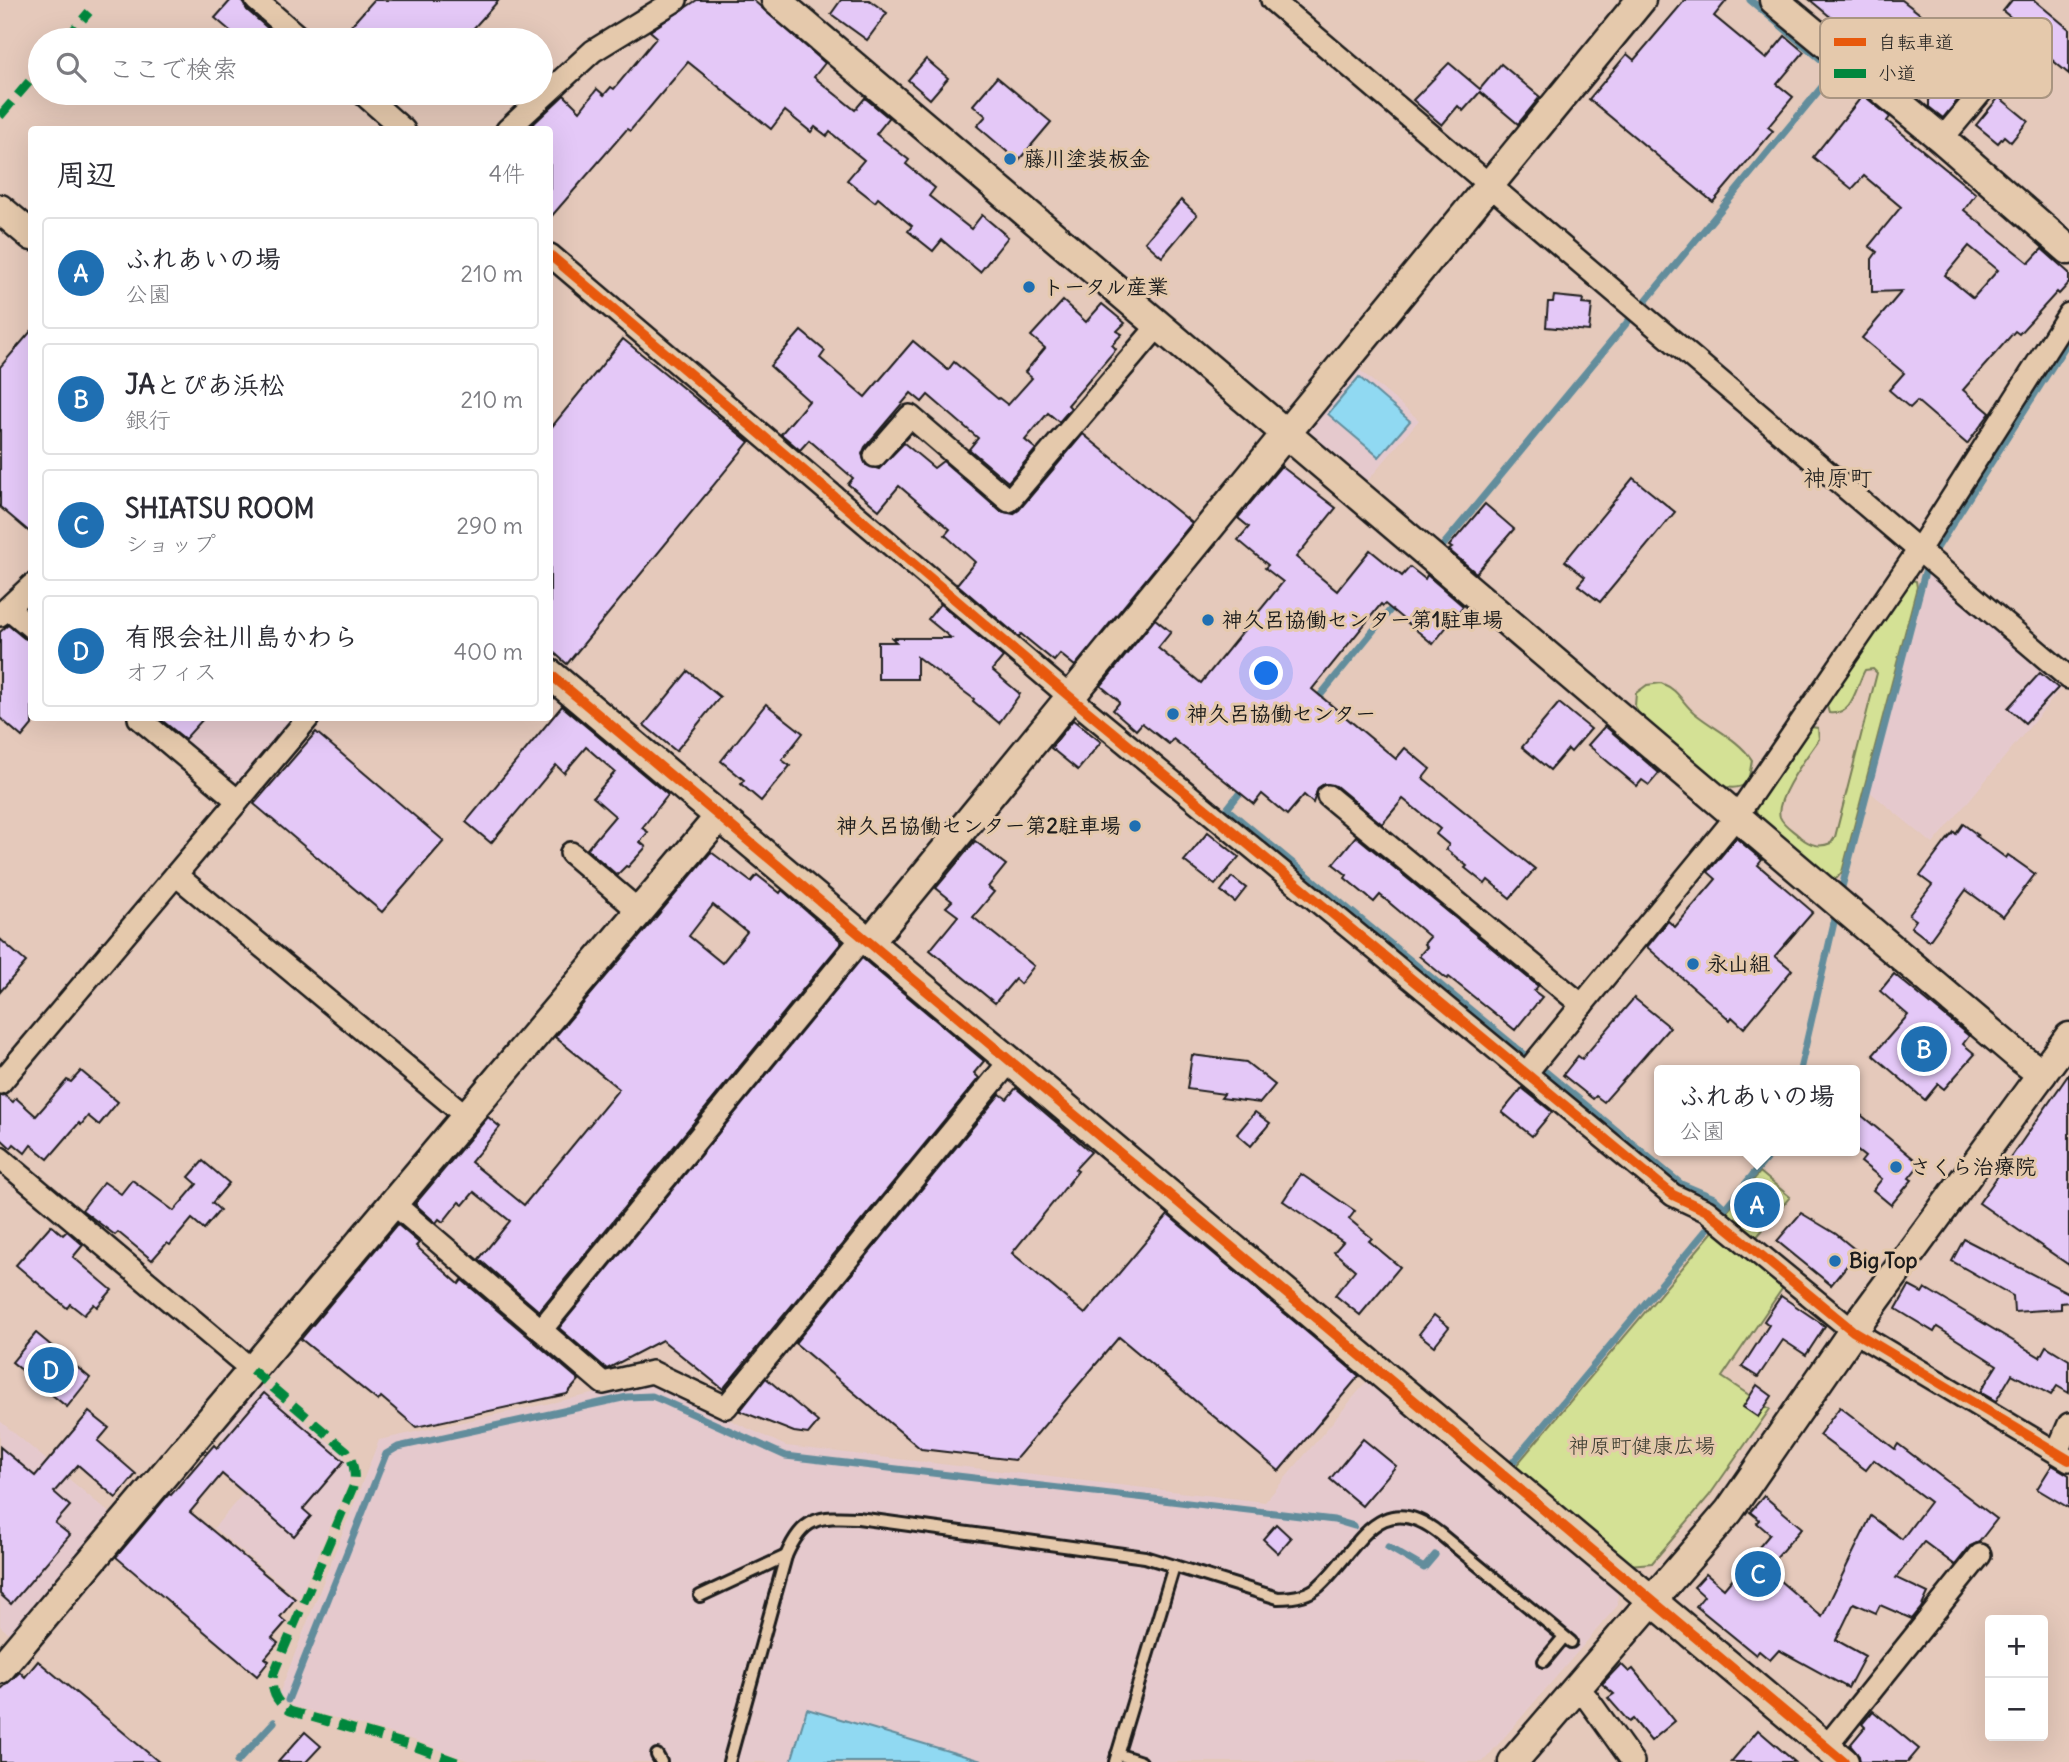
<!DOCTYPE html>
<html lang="ja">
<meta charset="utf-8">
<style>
body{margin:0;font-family:Delius,"Klee One",sans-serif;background:#f2f2f3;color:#2b2b33}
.controls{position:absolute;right:21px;bottom:21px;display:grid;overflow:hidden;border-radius:7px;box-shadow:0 7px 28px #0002}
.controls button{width:63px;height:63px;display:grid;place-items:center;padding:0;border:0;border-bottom:2px solid #e1e1e2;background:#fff;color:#2b2b33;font:35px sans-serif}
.you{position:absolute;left:1267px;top:674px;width:24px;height:24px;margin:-18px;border:5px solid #fff;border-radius:50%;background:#1a73e8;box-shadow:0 0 0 10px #1a73e833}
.badge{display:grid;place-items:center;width:46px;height:46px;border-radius:50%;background:#1f6fb2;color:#fff;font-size:23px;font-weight:700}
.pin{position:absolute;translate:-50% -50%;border:4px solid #fff;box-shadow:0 2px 7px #0006}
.popup{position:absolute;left:1654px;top:1065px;width:206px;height:91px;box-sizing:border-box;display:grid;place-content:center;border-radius:7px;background:#fff;filter:drop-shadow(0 2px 5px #0005);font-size:23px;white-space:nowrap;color:#7c7c81}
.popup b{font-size:26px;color:#2b2b33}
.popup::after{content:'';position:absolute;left:50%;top:100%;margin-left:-14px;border:14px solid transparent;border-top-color:#fff}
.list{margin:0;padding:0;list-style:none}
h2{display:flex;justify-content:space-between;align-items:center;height:91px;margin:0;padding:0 28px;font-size:30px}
h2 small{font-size:23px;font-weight:400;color:#7c7c81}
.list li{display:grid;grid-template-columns:46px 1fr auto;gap:21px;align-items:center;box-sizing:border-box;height:112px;margin:0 14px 14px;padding:0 14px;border:2px solid #e1e1e2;border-radius:7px}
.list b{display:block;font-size:26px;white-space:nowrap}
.list p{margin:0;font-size:23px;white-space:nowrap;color:#7c7c81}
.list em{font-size:23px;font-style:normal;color:#7c7c81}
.icon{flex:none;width:38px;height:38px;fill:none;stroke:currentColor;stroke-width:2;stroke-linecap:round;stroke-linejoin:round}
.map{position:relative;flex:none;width:2069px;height:1762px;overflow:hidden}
.search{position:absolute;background:#fff;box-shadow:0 7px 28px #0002;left:28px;top:28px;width:525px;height:77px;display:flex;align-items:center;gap:18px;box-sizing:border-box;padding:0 24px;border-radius:38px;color:#7c7c81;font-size:26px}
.panel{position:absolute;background:#fff;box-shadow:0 7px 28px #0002;left:28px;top:126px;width:525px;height:595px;border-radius:7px}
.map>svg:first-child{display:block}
.built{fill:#e5c9cd}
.green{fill:#d4e195;stroke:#787e58;stroke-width:2}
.water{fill:#90d9f2;stroke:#628d9c;stroke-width:2}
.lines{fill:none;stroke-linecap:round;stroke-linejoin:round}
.stream{stroke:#628d9c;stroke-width:7}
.building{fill:#e4c8f7;stroke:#1c1c1c;stroke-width:2;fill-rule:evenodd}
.lane-casing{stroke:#1c1c1c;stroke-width:16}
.street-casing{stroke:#1c1c1c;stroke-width:26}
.secondary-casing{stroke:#1c1c1c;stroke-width:33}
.lane{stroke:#e5c9ac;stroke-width:10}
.street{stroke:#e5c9ac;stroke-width:21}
.secondary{stroke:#e5c9ac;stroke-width:28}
.quiet{stroke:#00873e;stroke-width:9;stroke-dasharray:18 9;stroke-linecap:butt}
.cycleway-casing{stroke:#e5c9ac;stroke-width:15}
.cycleway{stroke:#e8590c;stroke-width:10}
.poi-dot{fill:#1f6fb2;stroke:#e5c9ac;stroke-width:2.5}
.labels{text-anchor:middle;stroke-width:6;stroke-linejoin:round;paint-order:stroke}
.poi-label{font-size:21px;font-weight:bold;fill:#1c1c1c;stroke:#e5c9ac;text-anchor:start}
.park-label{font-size:21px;fill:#383a2e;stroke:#e5c9ac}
.neighbourhood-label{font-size:23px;fill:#1c1c1c;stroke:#e5c9ac}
.key{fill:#e5c9ac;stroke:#a99581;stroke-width:2}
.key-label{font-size:19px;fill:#1c1c1c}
</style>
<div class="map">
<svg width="2069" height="1762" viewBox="0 0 2069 1762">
<rect width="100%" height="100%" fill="#e5c9bb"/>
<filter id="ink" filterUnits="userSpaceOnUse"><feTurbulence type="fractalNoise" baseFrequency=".0143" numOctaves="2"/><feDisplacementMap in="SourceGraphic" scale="14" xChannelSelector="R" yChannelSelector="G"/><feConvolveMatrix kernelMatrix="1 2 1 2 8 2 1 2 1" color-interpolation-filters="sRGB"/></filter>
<g filter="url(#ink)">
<g class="built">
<polygon points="1356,367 1419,420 1364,485 1305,435 1305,430"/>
<polygon points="1929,571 2064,685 1933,844 1870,792"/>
<polygon points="153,718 295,718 238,785 233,785"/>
<polygon points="1369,1379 1617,1587 1618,1605 1483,1762 472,1762 414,1740 292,1706 279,1694 379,1440 648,1382 786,1446 1265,1502"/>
<polygon points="258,1383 343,1454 348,1464 350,1474 348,1485 299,1599 214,1528 262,1471 216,1432"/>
<polygon points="0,1421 113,1516 12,1636 0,1626"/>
</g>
<g class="green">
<path d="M1911,580l5,1 1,6 -75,285 -5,6 -6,1 -74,-63 -1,-8 2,-8 48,-70 5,-3 7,1 1,11c-10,15 -45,60 -39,78 3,8 14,14 20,20 10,8 19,11 31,6l4,-6 42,-164 -4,-4 -8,1c-9,15 -11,46 -36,43l-3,-10 81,-120z"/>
<path d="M1661,683c20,8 20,20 36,32 19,15 42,25 55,45l-4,23c-7,4 -13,6 -21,4 -22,-5 -67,-51 -86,-67l-6,-14 1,-13 11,-8z"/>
<polygon points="1760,1172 1790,1197 1755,1239 1725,1214"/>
<polygon points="1715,1229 1784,1286 1722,1377 1770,1409 1709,1496 1652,1563 1629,1565 1514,1468"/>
</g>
<g class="water">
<polygon points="1359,377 1410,421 1379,457 1328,414"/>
<polygon points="807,1709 985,1762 791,1762"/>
</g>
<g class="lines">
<g class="stream">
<polyline points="1644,303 1835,71 1750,0"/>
<polyline points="1937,548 2069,340"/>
<polyline points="1440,549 1630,319"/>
<polyline points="1314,703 1395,604"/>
<polyline points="1246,785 1227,809 1524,1054"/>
<polyline points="1842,887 1925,572"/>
<polyline points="1800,1070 1835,918"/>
<polyline points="1546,1072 1681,1184 1714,1198 1725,1208"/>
<polyline points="1724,1209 1773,1151"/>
<polyline points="1513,1462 1708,1228"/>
<polyline points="1388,1547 1424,1568 1435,1555"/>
<polyline points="288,1700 386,1454 398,1447 627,1397 652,1396 664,1401 786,1456 1334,1520 1354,1526"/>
<polyline points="237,1762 274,1722"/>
</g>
</g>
<g class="building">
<polygon points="231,0 241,0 247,10 272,32 265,40 241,40 215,18"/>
<polygon points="374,0 499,0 463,40 338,40"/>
<polygon points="697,0 753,0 825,63 814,77 855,110 865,98 889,118 876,134 909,160 906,164 935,188 929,196 971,229 982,215 1008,237 980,272 942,240 933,251 908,231 912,226 878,198 875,202 847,180 864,160 830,132 827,136 815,127 811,132 785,111 771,129 688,62 630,131 627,129 550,218 550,130 527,130 564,95 580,111 597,89 604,95 611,87 614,89 657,37 650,31"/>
<polygon points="841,0 869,0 887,13 867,40 831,14"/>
<polygon points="1685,0 1727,0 1714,16 1766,59 1785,36 1804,52 1777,84 1793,97 1768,127 1773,131 1713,202 1589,99 1627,54 1634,60"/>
<polygon points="1810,0 1902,0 1920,14 1899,39 1885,28 1868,48"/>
<polygon points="2012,0 2034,0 2069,29 2069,74 2033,44 2037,39 2003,11"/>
<polygon points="1984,47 1966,69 1967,89 1943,118 1929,107 1929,80 1914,68 1922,58 1909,48"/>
<polygon points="926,59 948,78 930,99 908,80"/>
<polygon points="1449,63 1480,89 1501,64 1540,97 1518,124 1480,92 1463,111 1458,106 1442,125 1413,100"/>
<polygon points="997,77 1051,122 1018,161 977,126 986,116 973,105"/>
<path d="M1863,95l27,22 -3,4 89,73 -12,16 65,53 13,-14 27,24v10l-10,11 -2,-2 -38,42 -4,-3 -52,59 27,23 -23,31 -50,-43 -7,7 -21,-18 15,-17 -42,-35 40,-47 -30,1v-33l5,-7 -8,-6 32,-39 -37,-31 -12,13 -39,-32zM1969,246l29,24 -25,28 -28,-23z"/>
<polygon points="1999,97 2028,121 2011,142 2004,136 1998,143 1976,125"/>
<polygon points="1181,200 1197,215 1162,257 1145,242"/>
<polygon points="1554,296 1583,299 1582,304 1592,305 1589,331 1546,327 1548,302 1553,302"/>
<polygon points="1063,301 1086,322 1102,304 1125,323 1117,331 1122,334 1112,345 1116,349 1068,405 1071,408 1059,422 1048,413 1025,440 1036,449 1008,482 969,449 978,438 928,395 922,402 911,393 865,447 862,454 866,465 879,469 904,443 934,468 943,461 1000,511 1013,514 1019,510 1083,434 1192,523 1075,666 1060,654 1054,661 1021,634 1019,637 957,584 975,562 945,535 950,529 899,486 879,510 848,484 853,478 809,440 800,450 781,434 809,401 770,366 801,331 825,351 820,358 865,397 913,341 948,370 954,362 998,399 999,398 1008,405 1032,378 1025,372 1045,348 1031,336"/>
<polygon points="32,330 32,534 0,507 0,367"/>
<polygon points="623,339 749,442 567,664 550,649 550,429"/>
<polygon points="1281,466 1336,508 1296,557 1337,591 1370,550 1402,576 1410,567 1425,579 1427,575 1463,606 1433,644 1385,604 1383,606 1381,604 1312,689 1396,759 1405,748 1430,769 1423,778 1535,869 1510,898 1488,880 1485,884 1465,868 1467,866 1446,849 1449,845 1436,834 1440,829 1403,799 1382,824 1336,786 1324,784 1318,788 1313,803 1304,795 1287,815 1262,794 1254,804 1173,739 1169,744 1142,723 1136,730 1113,710 1119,703 1118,700 1101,686 1155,619 1171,632 1158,648 1201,683 1283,582 1265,568 1268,565 1238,540 1249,527 1238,518"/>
<polygon points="1633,478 1675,512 1600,602 1578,585 1585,577 1565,561"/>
<polygon points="1485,504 1514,529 1476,573 1449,550 1452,548 1449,546"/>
<polygon points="940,604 1003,657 992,670 1020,694 999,723 973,701 974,699 917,657 917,679 878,679 878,642 896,642 892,638 951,638 928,619"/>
<polygon points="8,625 24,638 32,641 32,725 22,737 0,718 0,632"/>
<polygon points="688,671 720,697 676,751 644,725"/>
<polygon points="2040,673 2058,688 2025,723 2008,708"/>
<polygon points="1559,703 1591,729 1571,752 1568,749 1550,770 1522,747"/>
<polygon points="766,704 803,733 782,760 790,766 761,801 741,784 744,780 721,761"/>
<polygon points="562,706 668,795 642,828 648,832 640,842 646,847 628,867 626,866 617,875 587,849 615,816 593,797 615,772 586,747 564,773 556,765 491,843 466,822"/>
<polygon points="159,718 204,718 185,739"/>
<polygon points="1073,720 1101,742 1078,770 1051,748"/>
<polygon points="1605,726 1659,773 1649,785 1642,780 1637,786 1588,745"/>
<polygon points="316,732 444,841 382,912 254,804"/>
<polygon points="1963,824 1978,835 1976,836 2006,858 2008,855 2035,874 2003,917 1966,890 1929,941 1911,927 1916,920 1909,915 1932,885 1920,876 1947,840 1954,832 1956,834"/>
<polygon points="1208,832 1239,857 1215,885 1184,861"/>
<polygon points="1356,836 1538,986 1534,991 1542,997 1515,1030 1449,977 1447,979 1419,956 1427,947 1424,944 1430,937 1380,895 1374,902 1345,878 1347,875 1333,864"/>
<polygon points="1736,838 1762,860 1758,865 1813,912 1775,956 1792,970 1744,1028 1732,1017 1730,1020 1647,947 1668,921 1675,927 1716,879 1708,872"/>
<polygon points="975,841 1006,865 988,887 994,892 973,917 1034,966 1020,984 1015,979 995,1003 930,950 958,916 946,907 952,901 936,888"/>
<path d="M711,852l40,30 6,-7 23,18 2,-3 60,52 -303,369 -60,-52 31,-38 -36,-29 -11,13 -4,-3 -16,20 -4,-3 -3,4 -21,-19 73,-87 12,10 -29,35 53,43 95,-116 -64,-52zM713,905l34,27 -25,31 -33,-27z"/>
<polygon points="1232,877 1246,888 1235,902 1221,891"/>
<polygon points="0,939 26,962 0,992"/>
<polygon points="862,958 984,1061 974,1073 979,1078 723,1389 662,1340 607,1369 559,1328"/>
<polygon points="1894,974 1969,1036 1963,1044 1975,1054 1944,1089 1938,1084 1925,1100 1873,1055 1908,1015 1880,991"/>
<polygon points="1634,998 1670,1027 1604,1102 1596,1096 1593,1099 1563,1075 1578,1056 1582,1059"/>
<polygon points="1192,1055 1246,1062 1275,1085 1260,1103 1221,1098 1224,1094 1187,1089"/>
<polygon points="81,1071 118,1102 99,1125 88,1116 81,1125 79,1123 48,1159 31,1145 25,1153 14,1144 11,1148 0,1138 0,1096 4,1095 13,1102 16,1098 36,1116 67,1080 71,1082"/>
<polygon points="2069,1074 2069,1265 1979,1203"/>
<polygon points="1016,1088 1091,1152 1075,1169 1078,1171 1057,1198 1012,1253 1085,1314 1168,1215 1359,1376 1279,1471 1119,1337 1015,1460 921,1449 795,1343 1000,1094 1007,1099"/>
<polygon points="1522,1088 1552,1112 1532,1136 1502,1112"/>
<polygon points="1855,1110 1920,1164 1909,1178 1912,1180 1891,1205 1873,1190 1882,1179 1861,1162 1865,1157 1855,1149"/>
<polygon points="1255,1112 1270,1123 1251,1146 1237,1134"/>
<polygon points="203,1161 229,1183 212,1203 220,1210 204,1229 192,1219 170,1245 167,1243 152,1260 118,1232 115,1235 82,1210 104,1182 121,1194 132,1180 174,1211 197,1184 189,1177"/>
<polygon points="1301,1174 1355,1211 1349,1219 1372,1238 1369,1241 1400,1267 1360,1315 1335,1295 1355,1270 1334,1252 1343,1242 1283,1201"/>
<polygon points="1801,1213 1836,1234 1858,1252 1831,1285 1777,1241"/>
<polygon points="397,1224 419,1243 416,1246 459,1284 462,1280 579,1380 567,1394 416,1427 381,1397 378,1401 301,1339"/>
<polygon points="51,1225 63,1235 67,1231 83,1245 73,1257 112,1290 97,1307 94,1304 84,1315 70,1304 67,1308 16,1265"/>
<polygon points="1964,1239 2069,1293 2069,1302 2061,1303 2061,1309 2014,1312 2013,1296 1952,1261"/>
<polygon points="1909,1286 1922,1293 1925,1288 2040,1357 2046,1346 2069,1360 2069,1393 2057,1386 2051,1395 2012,1374 1996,1401 1980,1392 1997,1365 1937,1327 1934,1332 1896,1309"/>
<polygon points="1781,1296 1825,1326 1806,1355 1783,1340 1758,1377 1742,1367 1769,1325 1764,1321"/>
<polygon points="1434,1315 1449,1327 1434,1346 1419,1334"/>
<polygon points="36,1333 90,1378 67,1407 12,1362"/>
<polygon points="766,1378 818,1422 808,1434 794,1432 740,1411"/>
<polygon points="1757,1385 1772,1396 1758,1417 1743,1407"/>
<polygon points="264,1393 344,1461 303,1509 311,1516 294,1536 222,1474 190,1512 295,1599 280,1617 286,1622 272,1638 278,1643 265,1658 269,1661 257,1676 116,1557 169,1494 171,1495 214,1445 217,1448"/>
<polygon points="1840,1407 1895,1449 1898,1444 1997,1519 1979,1542 1970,1546 1955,1565 1924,1542 1896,1578 1928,1593 1921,1608 1912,1619 1880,1605 1876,1613 1854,1603 1836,1640 1865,1656 1848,1688 1779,1650 1770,1660 1759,1651 1756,1655 1696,1606 1704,1596 1694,1587 1706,1574 1724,1589 1770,1534 1757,1523 1760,1520 1750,1512 1764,1496 1802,1528 1766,1569 1822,1617 1871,1516 1902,1539 1930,1502 1874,1460 1866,1470 1819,1435"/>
<polygon points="89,1412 109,1428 98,1441 136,1474 116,1498 78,1465 54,1492 70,1506 55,1523 70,1535 11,1604 0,1594 0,1447 35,1476"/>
<polygon points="1363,1439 1396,1466 1362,1506 1330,1479"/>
<polygon points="2052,1465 2069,1475 2069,1508 2037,1489"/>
<polygon points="1276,1524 1291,1538 1278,1553 1263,1539"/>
<polygon points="38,1661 159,1762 0,1762 0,1690 20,1672 25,1677"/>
<polygon points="1621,1664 1629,1672 1633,1669 1675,1721 1651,1741 1633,1719 1629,1722 1608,1698 1614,1694 1602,1684"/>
<polygon points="1873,1711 1919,1749 1908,1762 1860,1762 1859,1756 1850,1745 1865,1727 1862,1724"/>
<polygon points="1758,1730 1795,1762 1731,1762"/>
<polygon points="305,1732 321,1746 306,1762 278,1762"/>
</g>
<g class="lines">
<defs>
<g id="lane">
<polyline points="700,1596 786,1556"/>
<polyline points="1544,1661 1564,1637"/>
<polyline points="1117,1754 1141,1762"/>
<polyline points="657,1755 661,1762"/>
<path d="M729,1762l57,-206c17,-39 32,-40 72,-38l287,39 133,41c15,0 30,-2 41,-12 38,-34 59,-101 120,-53l132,109"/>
<polyline points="1115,1762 1174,1566"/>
</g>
<g id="street">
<polyline points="256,0 302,40"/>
<polyline points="1272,0 2069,678"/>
<polyline points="362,93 404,130"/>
<polyline points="507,130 593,51 676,0"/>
<polyline points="1942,139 2008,60"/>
<polyline points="550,255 1070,697 1673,1195 1707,1211 1853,1331 2069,1460"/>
<polyline points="875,456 910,416 1009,501 1158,326"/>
<polyline points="8,608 32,628"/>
<polyline points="0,615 32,585"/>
<polyline points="139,718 238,801"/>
<polyline points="1328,796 1582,1005"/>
<polyline points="571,853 639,911"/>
<polyline points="176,875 466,1116"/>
<polyline points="1526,1073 1736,817 1918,551 2069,314"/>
<polyline points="0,1083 308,718"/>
<polyline points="0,1158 252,1370"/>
<polyline points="393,1203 603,1383 652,1372 726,1407 1010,1061"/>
<polyline points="541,1330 863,937"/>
<polyline points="2057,1452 2069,1424"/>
<polyline points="1576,1688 1587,1698 1633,1762"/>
<polyline points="1826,1747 1980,1555"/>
</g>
<g id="secondary">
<polyline points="776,0 2022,1059 2042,1074"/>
<polyline points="1774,0 1942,139 2069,250"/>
<polyline points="0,209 32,236"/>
<polyline points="550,674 1844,1762"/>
<polyline points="869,943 1641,0"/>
<polyline points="0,1669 719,817"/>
<polyline points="1513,1762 1729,1511 1853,1331 2069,1037"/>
</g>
</defs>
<use href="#lane" class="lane-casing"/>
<use href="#street" class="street-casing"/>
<use href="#secondary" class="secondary-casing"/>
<use href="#lane" class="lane"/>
<use href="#street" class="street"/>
<use href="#secondary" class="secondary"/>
<g class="quiet">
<polyline points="65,40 89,12"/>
<polyline points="0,116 40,69"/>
<path d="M252,1370l95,81c7,13 9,21 6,36l-78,183c-6,18 -1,31 15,41l123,35 44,16"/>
</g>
<defs>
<g id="cycleway">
<polyline points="550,255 1070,697 1673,1195 1707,1211 1853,1331 2069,1460"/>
<polyline points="550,674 1844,1762"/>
</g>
</defs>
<use href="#cycleway" class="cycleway-casing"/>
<use href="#cycleway" class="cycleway"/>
</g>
</g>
<g class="poi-dot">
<circle cx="1010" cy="159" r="7"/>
<circle cx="1029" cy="287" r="7"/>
<circle cx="1208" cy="620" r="7"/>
<circle cx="1173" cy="714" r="7"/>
<circle cx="1135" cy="826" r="7"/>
<circle cx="1693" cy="964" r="7"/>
<circle cx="1896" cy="1167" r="7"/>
<circle cx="1835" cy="1261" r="7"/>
</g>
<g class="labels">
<g class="poi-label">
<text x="1024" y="166">藤川塗装板金</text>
<text x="1043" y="294">トータル産業</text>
<text x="1222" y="627">神久呂協働センター第1駐車場</text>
<text x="1187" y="721">神久呂協働センター</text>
<text x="1121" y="833" text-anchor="end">神久呂協働センター第2駐車場</text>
<text x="1707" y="971">永山組</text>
<text x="1910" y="1174">さくら治療院</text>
<text x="1849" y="1268">Big Top</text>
</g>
<g class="park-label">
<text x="1642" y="1453">神原町健康広場</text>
</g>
<g class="neighbourhood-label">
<text x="1838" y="486">神原町</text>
</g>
</g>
<rect x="1820" y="18" width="232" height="80" rx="10" class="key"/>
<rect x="1834" y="38" width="32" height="8" fill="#e8590c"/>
<rect x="1834" y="69" width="32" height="9" fill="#00873e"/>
<g class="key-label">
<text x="1878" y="49">自転車道</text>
<text x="1878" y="80">小道</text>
</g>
</svg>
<div class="controls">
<button>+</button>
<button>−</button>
</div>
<div class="you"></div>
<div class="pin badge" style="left:1757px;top:1205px">A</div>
<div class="popup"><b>ふれあいの場</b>公園</div>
<div class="pin badge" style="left:1924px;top:1049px">B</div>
<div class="pin badge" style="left:1758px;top:1574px">C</div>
<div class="pin badge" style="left:51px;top:1370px">D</div>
<div class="search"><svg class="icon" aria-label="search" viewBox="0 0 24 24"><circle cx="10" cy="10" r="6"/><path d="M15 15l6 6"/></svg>ここで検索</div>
<section class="panel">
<h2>周辺<small>4件</small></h2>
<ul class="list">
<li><span class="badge">A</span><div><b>ふれあいの場</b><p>公園</p></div><em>210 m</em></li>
<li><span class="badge">B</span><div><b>JAとぴあ浜松</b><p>銀行</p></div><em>210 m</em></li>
<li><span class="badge">C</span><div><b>SHIATSU ROOM</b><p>ショップ</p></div><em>290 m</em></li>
<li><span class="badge">D</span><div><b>有限会社川島かわら</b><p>オフィス</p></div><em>400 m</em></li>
</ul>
</section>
</div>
